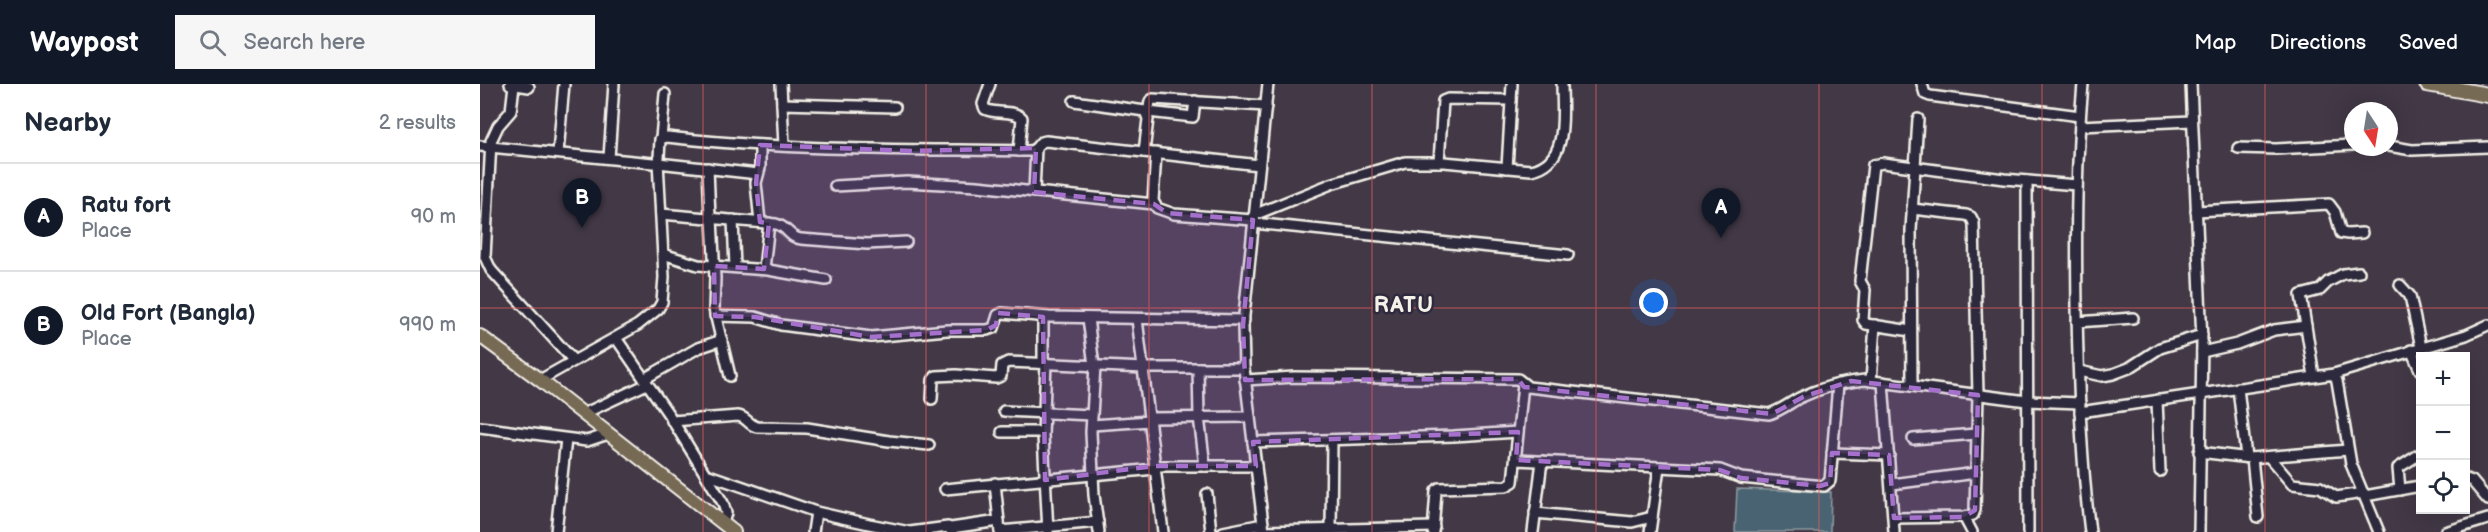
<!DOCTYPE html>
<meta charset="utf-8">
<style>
body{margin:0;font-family:"Balsamiq Sans",sans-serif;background:#f6f6f7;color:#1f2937}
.controls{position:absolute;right:18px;bottom:18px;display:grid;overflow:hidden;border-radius:0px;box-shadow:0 6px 24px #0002}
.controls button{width:54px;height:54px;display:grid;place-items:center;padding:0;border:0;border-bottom:2px solid #e0e1e3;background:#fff;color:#1f2937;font:30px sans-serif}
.compass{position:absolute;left:1864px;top:18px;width:54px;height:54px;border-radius:50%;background:#fff;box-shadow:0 6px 24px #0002;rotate:168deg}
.you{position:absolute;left:1174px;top:219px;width:21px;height:21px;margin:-15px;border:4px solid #fff;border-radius:50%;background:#1a73e8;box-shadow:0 0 0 9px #1a73e833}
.badge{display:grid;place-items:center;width:39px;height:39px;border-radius:50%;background:#111827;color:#fff;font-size:20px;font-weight:700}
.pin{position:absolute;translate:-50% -50px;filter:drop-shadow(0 2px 3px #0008)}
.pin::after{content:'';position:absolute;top:32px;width:21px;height:18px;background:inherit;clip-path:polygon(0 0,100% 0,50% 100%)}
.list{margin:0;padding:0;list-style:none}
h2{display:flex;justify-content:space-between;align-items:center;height:78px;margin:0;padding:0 24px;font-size:26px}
h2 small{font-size:20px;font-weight:400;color:#747a83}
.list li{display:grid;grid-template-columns:39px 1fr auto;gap:18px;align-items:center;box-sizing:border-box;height:108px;padding:0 24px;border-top:2px solid #e0e1e3}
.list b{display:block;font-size:22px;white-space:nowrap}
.list p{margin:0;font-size:20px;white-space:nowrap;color:#747a83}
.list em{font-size:20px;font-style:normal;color:#747a83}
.icon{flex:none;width:33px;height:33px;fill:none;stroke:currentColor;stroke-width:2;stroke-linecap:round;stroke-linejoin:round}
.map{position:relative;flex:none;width:2008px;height:448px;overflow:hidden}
header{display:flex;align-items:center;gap:36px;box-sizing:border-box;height:84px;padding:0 30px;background:#111827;color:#fff}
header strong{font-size:28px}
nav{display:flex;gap:33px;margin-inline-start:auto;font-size:21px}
.search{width:420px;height:54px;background:#f6f6f7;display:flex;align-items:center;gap:15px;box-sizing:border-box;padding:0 21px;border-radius:0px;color:#747a83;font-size:22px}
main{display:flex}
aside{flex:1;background:#fff}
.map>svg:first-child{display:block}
.water{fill:#4a6372;stroke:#8e9ca1;stroke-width:1.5}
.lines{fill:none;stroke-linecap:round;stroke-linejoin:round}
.minor-casing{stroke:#f4f1e8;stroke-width:14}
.major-casing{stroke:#f4f1e8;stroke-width:16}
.highway-casing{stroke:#f4f1e8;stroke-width:18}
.minor{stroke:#2f2a3d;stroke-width:9}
.major{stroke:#776a54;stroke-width:12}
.highway{stroke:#776a54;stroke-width:14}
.marked{fill:#a571cd;fill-opacity:0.2;stroke:#a571cd;stroke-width:4.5;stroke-dasharray:12 8;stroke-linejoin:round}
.grid{fill:none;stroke:#de5a58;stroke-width:1.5;stroke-opacity:0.55}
.labels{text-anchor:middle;stroke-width:5;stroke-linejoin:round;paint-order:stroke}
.district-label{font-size:22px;font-weight:bold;letter-spacing:1.5px;fill:#f4f1e8;stroke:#2f2a3d}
</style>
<header>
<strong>Waypost</strong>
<div class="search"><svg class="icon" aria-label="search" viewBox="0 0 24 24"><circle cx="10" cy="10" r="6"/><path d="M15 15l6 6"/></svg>Search here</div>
<nav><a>Map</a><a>Directions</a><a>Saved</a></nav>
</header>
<main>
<aside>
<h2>Nearby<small>2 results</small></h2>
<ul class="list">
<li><span class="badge">A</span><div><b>Ratu fort</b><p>Place</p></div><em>90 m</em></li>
<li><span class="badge">B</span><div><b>Old Fort (Bangla)</b><p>Place</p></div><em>990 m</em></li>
</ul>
</aside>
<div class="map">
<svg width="2008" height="448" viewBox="0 0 2008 448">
<rect width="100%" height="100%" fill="#423846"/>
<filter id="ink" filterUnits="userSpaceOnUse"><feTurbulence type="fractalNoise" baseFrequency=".0167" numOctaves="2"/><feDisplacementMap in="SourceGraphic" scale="12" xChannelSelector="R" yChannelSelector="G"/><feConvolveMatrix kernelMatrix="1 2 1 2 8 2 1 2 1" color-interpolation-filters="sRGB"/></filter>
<g filter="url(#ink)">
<polygon class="water" points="1257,405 1351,408 1350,448 1255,448"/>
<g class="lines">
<defs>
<g id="minor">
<polyline points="30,0 49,3"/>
<polyline points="301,0 304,62"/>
<path d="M510,0l-7,20 2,5c11,6 28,0 37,9l-3,33"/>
<polyline points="1442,0 1445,10 1450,12 1600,32"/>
<path d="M1603,0c-7,75 -7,149 -6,224 1,75 4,150 13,224"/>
<polyline points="1711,0 1722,257 1719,448"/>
<polyline points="34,1 31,27 18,42 11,57 5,173 11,186 93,276"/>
<polyline points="594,17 665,27 668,35 664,68"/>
<polyline points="302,20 415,23"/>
<polyline points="668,28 713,33 715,17"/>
<polyline points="668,31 670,17 673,15 786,22"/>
<polyline points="1600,42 1712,37"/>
<polyline points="181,54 185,10"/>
<path d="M0,62l173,17 4,-1 2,-4 1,-19 7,-2c121,14 242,12 364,14l5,-3 5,-6 5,-1 213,24"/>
<polyline points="1909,62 1932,66 2008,63"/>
<polyline points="1758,64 1796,65 1873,61"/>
<polyline points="78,69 84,0"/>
<polyline points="676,69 673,117 677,124 694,130 773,136"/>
<polyline points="129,74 134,0"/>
<polyline points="959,78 963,17 968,15 1031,16"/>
<polyline points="178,79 278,90"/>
<polyline points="228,84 230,134"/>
<polyline points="1027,84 1032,0"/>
<polyline points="1547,97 1548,448"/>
<polyline points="355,102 427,98 497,102 674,120"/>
<polyline points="554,108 556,64"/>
<polyline points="1716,127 1849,120 1855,128 1861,149 1868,150 1882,149"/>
<path d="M181,130l115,10c12,3 13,14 25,15l66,5 39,-2"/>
<path d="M774,131l77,-31 74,-22h39l87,8c39,-7 31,-56 31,-86"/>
<polyline points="232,134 235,194 234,225 250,292"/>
<polyline points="253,136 255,183"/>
<polyline points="280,138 276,99 280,84 280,61"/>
<polyline points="773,139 1088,171"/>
<polyline points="183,170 218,181 288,186 346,196"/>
<polyline points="284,185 289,139"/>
<polyline points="1920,201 1930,212 1941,263"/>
<polyline points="235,232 275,233 301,241 391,253 467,246 507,246 514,244 518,231 522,229 569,233 764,236"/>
<polyline points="563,233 563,279"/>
<polyline points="608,234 614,282"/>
<polyline points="657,235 683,448"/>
<polyline points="1597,238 1653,234"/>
<polyline points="1431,247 1386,240 1383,236 1385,206 1380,197 1393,81 1403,79 1524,95 1597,101"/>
<polyline points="136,254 191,334 243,419 246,429 243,439"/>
<polyline points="1931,266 1940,286"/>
<polyline points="1722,268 1757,260 1794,246 1826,242"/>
<polyline points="566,279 563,351 568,448"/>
<polyline points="615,282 611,348 614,411 619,448"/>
<polyline points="718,284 719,333 725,382"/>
<polyline points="1599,287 1622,292 1633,290 1649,284 1680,264 1722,251"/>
<polyline points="1854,290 1986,251 2008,241"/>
<polyline points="1834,292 1821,211 1840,206 1848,198 1863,190 1879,188"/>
<polyline points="164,295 218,264 242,256"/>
<polyline points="60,296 158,241 178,225 182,218 184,193 178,77"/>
<path d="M765,296l49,-3 224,2 10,8 241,27c11,-3 21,-11 30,-16 21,-10 43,-16 66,-18l162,21 53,2"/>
<polyline points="1391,297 1395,241"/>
<polyline points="1403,298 1414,448"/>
<polyline points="1432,302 1431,146 1438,35"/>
<polyline points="1758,304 1766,373"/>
<polyline points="452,315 453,296 456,292 476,291 516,294 521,292 522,281 528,278 665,284 764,284"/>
<polyline points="1677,316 1680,387"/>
<polyline points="524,327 612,331"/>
<polyline points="1600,328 1854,290 1857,297 1871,380 1899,448"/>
<polyline points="103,330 167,300"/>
<polyline points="669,334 770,333"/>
<path d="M192,337l66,-5c9,1 10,9 19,11l50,1 82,13 40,4"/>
<polyline points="612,341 670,337"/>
<polyline points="0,343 107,357 128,350"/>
<polyline points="522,348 563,348"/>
<polyline points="1433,355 1496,350"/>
<polyline points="773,358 974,352 1038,348"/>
<polyline points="1719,368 1770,374 1868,366"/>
<polyline points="1352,369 1409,371"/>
<polyline points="1789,373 1812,400 1840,403 1856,413 1884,409"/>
<polyline points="1772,374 1778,433"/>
<polyline points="1036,376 1240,386 1261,394 1344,402 1350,397 1358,300"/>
<polyline points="674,382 776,382"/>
<polyline points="226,390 336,428 389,440 430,448 468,443 472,448"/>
<polyline points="1986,395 1992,397 2008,416"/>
<polyline points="515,399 520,448"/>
<polyline points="1412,400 1496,389"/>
<polyline points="465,405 675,385"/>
<polyline points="1920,406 1918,384 1940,370"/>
<polyline points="727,410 731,448"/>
<polyline points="1885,412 1940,402"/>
<polyline points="1055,429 1152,438 1172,433"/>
<polyline points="1484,433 1492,448"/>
<polyline points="1414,434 1484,433 1493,431 1495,426 1498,311 1494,139 1491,133 1486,131 1432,125"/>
<polyline points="471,444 519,437"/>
<polyline points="851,445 852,356"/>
<polyline points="520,447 618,438"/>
<polyline points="783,447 954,443"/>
<polyline points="76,448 86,355"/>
<polyline points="333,448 336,428"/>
<polyline points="743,448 783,440"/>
<polyline points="784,448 764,284 763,241 788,0"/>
<polyline points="953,448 956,407 959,404 1026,402 1033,398 1043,300"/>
<polyline points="1053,448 1062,377"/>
<polyline points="1170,448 1179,383"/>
<polyline points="1965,448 2008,435"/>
</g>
<polyline id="major" points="0,252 60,296 254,448"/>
<polyline id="highway" points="1947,0 2008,11"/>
</defs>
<use href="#minor" class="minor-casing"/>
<use href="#major" class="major-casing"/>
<use href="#highway" class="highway-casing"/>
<use href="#minor" class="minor"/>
<use href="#major" class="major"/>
<use href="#highway" class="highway"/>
</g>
</g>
<path class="marked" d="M280,61l153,6 123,-3 -2,44 120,12 13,9 86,7 -10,105 2,55 273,-1 6,8 248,27 31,-17 48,-16 127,14 -3,115 -11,7 -70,1 -5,-63 -57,-2 -2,30 -10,3 -79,-8 -21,-8 -204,-10 2,-28 -265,10 3,24h-102l-109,14 -2,-163 -45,-4 -2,12 -9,5 -116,7 -116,-20 -40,-1 -1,-50 50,3 5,-46 -9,-1 -4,-39z"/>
<path class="grid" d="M223,0v448M446,0v448M669,0v448M892,0v448M1116,0v448M1339,0v448M1562,0v448M1785,0v448M0,224h2008"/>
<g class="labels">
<g class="district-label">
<text x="924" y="228">RATU</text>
</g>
</g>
</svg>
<div class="controls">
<button>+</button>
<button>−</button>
<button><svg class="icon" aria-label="locate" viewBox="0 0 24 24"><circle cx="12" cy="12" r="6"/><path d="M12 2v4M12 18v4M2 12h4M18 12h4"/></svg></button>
</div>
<svg class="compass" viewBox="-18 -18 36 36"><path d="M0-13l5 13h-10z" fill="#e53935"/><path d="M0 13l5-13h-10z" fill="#747a83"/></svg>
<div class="you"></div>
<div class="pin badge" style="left:1241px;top:154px">A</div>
<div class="pin badge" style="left:102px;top:144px">B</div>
</div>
</main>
